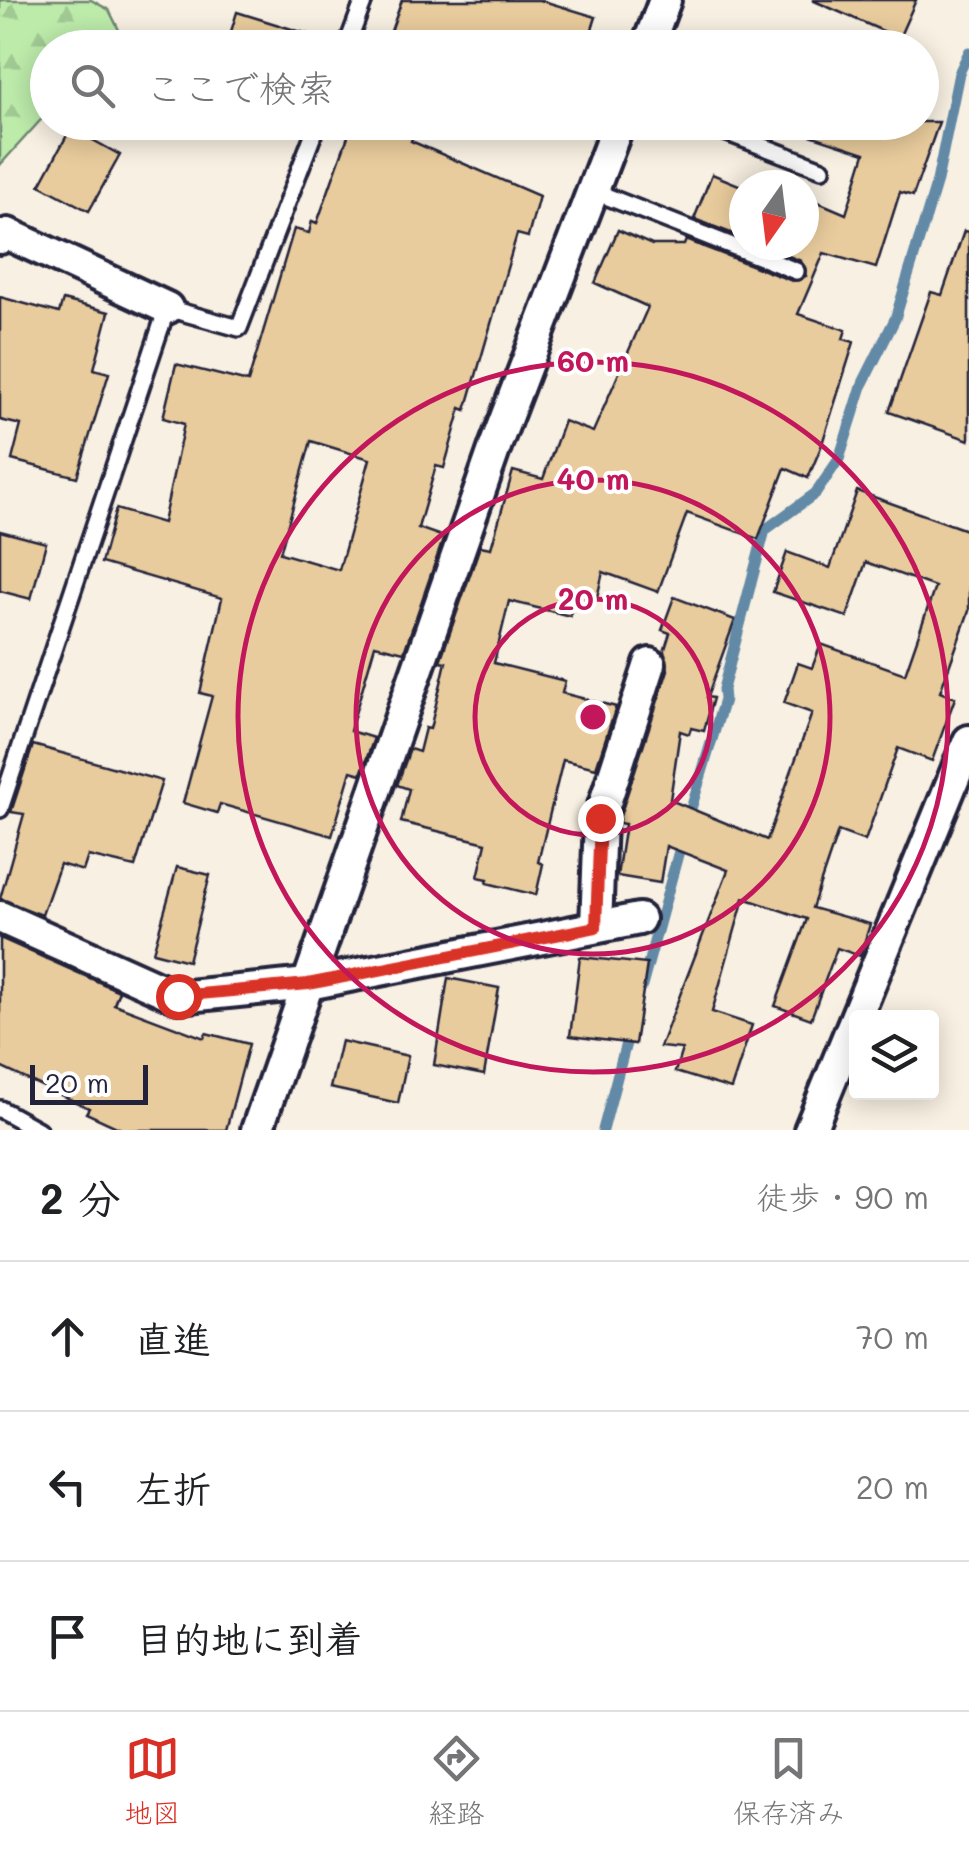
<!DOCTYPE html>
<html lang="ja">
<meta charset="utf-8">
<style>
body{margin:0;font-family:Mali,"Klee One",sans-serif;background:#f6f6f6;color:#202124}
.controls{position:absolute;right:30px;bottom:30px;display:grid;overflow:hidden;border-radius:10px;box-shadow:0 5px 25px #0003}
.controls button{width:90px;height:90px;display:grid;place-items:center;padding:0;border:0;border-bottom:2px solid #e0e0e0;background:#fff;color:#202124;font:50px sans-serif}
.compass{position:absolute;left:729px;top:170px;width:90px;height:90px;border-radius:50%;background:#fff;box-shadow:0 5px 25px #0003;rotate:194deg}
.scale{position:absolute;left:30px;bottom:25px;width:118px;box-sizing:border-box;padding-left:10px;border:5px solid #22223b;border-top:0;font-size:28px;line-height:35px;white-space:nowrap;color:#22223b;-webkit-text-stroke:8px #fff;paint-order:stroke}
.stop{position:absolute;width:30px;height:30px;margin:-22px;border:8px solid #d93025;border-radius:50%;background:#fff}
.stop.end{background:#d93025;border-color:#fff;box-shadow:0 2px 10px #0008}
.list{margin:0;padding:0;list-style:none}
h2{display:flex;justify-content:space-between;align-items:center;height:130px;margin:0;padding:0 40px;font-size:42px}
h2 small{font-size:32px;font-weight:400;color:#757577}
.list li{display:grid;grid-template-columns:65px 1fr auto;gap:30px;align-items:center;box-sizing:border-box;height:150px;padding:0 40px;border-top:2px solid #e0e0e0}
.list b{display:block;font-size:38px;white-space:nowrap}
.list em{font-size:32px;font-style:normal;color:#757577}
.icon{flex:none;width:55px;height:55px;fill:none;stroke:currentColor;stroke-width:2;stroke-linecap:round;stroke-linejoin:round}
.map{position:relative;flex:none;width:969px;height:1130px;overflow:hidden}
.search{position:absolute;background:#fff;box-shadow:0 5px 25px #0003;left:30px;right:30px;top:30px;height:110px;display:flex;align-items:center;gap:25px;box-sizing:border-box;padding:0 35px;border-radius:55px;color:#757577;font-size:38px}
.sheet{height:580px;background:#fff}
nav{display:flex;justify-content:space-around;align-items:center;box-sizing:border-box;height:140px;border-top:2px solid #e0e0e0;background:#fff;font-size:28px;color:#757577}
nav a{display:grid;justify-items:center;gap:5px}
nav .on{color:#d93025}
.map>svg:first-child{display:block}
.forest{fill:url(#forest-firs);stroke:#6f8672;stroke-width:2.5}
.lines{fill:none;stroke-linecap:round;stroke-linejoin:round}
.stream{stroke:#6289a6;stroke-width:11}
.building{fill:#e9cc9d;stroke:#22223b;stroke-width:2.5;fill-rule:evenodd}
.service-casing{stroke:#22223b;stroke-width:22}
.minor-casing{stroke:#22223b;stroke-width:38}
.service{stroke:#fff;stroke-width:15}
.minor{stroke:#fff;stroke-width:30}
.route{stroke:#d93025;stroke-width:12}
.ring{fill:none;stroke:#c2185b;stroke-width:5}
.centre{fill:#c2185b;stroke:#fff;stroke-width:5}
.ring-label{font-size:30px;text-anchor:middle;font-weight:bold;fill:#c2185b;stroke:#fff;stroke-width:8;stroke-linejoin:round;paint-order:stroke}
</style>
<div class="map">
<svg width="969" height="1130" viewBox="0 0 969 1130">
<defs>
<pattern id="forest-firs" width="22" height="20" patternUnits="userSpaceOnUse" patternTransform="scale(2.5)"><rect width="22" height="20" fill="#bcebaa"/><path d="M5 1l3.5 6h-7zM16 11l3.5 6h-7z" fill="#a1c993"/></pattern>
</defs>
<rect width="100%" height="100%" fill="#f8f0e2"/>
<filter id="ink" filterUnits="userSpaceOnUse"><feTurbulence type="fractalNoise" baseFrequency=".01" numOctaves="2"/><feDisplacementMap in="SourceGraphic" scale="20" xChannelSelector="R" yChannelSelector="G"/><feConvolveMatrix kernelMatrix="1 2 1 2 8 2 1 2 1" color-interpolation-filters="sRGB"/></filter>
<g filter="url(#ink)">
<polygon class="forest" points="0,0 91,0 109,10 127,46 48,48 47,113 0,165"/>
<g class="lines">
<g class="stream">
<polyline points="687,822 724,700 723,689 765,530 816,493 839,459 863,383 895,319 937,181 959,73 969,52"/>
<polyline points="642,986 682,840"/>
<polyline points="603,1130 630,1028"/>
</g>
</g>
<g class="building">
<polygon points="402,0 540,0 596,17 586,48 385,48"/>
<polygon points="812,0 916,0 899,38"/>
<polygon points="237,12 327,40 326,48 226,48"/>
<path d="M353,122h66l-8,19 128,55 -11,41 -11,-3 -51,176 -5,-2 -17,60 -8,-2 -18,62 26,9 -40,115 -29,-7 -25,86 24,7 -13,36 -10,-3 -19,65 -112,-32 -3,9 -34,-10 29,-107 -12,-3 22,-95 -121,-35 15,-54 47,14 21,-99 -21,-6 13,-54 72,18 46,-153 15,4 3,-12 5,2zM311,441l59,18 -31,111 -59,-17z"/>
<polygon points="793,122 939,122 913,196 900,192 876,268 824,253 798,314 846,330 843,339 854,342 821,447 808,478 785,468 758,539 687,513 658,592 603,572 597,598 575,593 570,616 509,601 494,663 565,681 562,693 616,707 596,768 563,760 538,862 543,864 536,895 487,883 488,879 478,877 486,843 401,822 409,789 397,785 410,749 419,752 425,728 430,729 446,662 440,661 480,546 491,548 513,471 543,479 564,421 593,432 648,307 595,283 618,230 652,245 684,245 686,240 792,281 806,276 801,261 761,245 804,245 804,196 846,214 865,153 792,129"/>
<polygon points="71,128 120,155 89,211 40,185"/>
<polygon points="712,174 744,187 744,238 694,219"/>
<polygon points="964,231 969,232 969,440 889,412 931,292 942,295"/>
<polygon points="0,297 59,313 63,300 109,312 94,369 109,373 77,477 12,460 21,425 0,420"/>
<polygon points="857,491 969,531 969,611 940,692 955,698 932,761 898,748 865,841 838,831 812,908 870,924 860,956 837,948 811,1019 775,1006 807,919 744,898 712,1012 752,1025 731,1089 675,1072 682,1049 660,1047 728,870 666,846 660,883 617,876 625,824 619,823 619,819 668,670 664,652 670,633 662,630 674,597 735,620 707,697 713,698 704,731 691,728 689,734 680,731 670,800 767,840 812,713 784,703 798,663 812,668 821,644 905,674 935,587 866,562 847,617 773,592 787,552 830,568"/>
<polygon points="0,531 46,543 31,599 0,591"/>
<polygon points="33,745 162,781 135,867 88,856 83,871 60,864 42,915 0,899 24,814 11,812"/>
<polygon points="177,867 210,875 188,961 153,952"/>
<polygon points="0,938 119,991 114,1004 204,1038 206,1033 249,1044 226,1130 123,1130 86,1113 89,1108 0,1067"/>
<polygon points="580,957 647,964 635,1044 570,1036"/>
<polygon points="448,978 499,988 484,1075 434,1065"/>
<polygon points="341,1041 408,1056 398,1103 330,1088"/>
</g>
<g class="lines">
<defs>
<g id="service">
<polyline points="346,48 364,0"/>
<polyline points="699,122 822,169"/>
<polyline points="593,191 796,271"/>
<polyline points="0,809 167,308 239,328 318,122"/>
<polyline points="0,1109 38,1130"/>
</g>
<g id="minor">
<polyline points="647,48 665,0"/>
<polyline points="0,238 8,234 167,308"/>
<polyline points="0,917 178,997 308,984 639,919"/>
<polyline points="596,927 600,818 650,664"/>
<polyline points="257,1130 496,444 619,122"/>
<polyline points="810,1130 969,741"/>
</g>
</defs>
<use href="#service" class="service-casing"/>
<use href="#minor" class="minor-casing"/>
<use href="#service" class="service"/>
<use href="#minor" class="minor"/>
</g>
</g>
<g class="lines" filter="url(#ink)">
<polyline class="route" points="178,996 308,984 596,927 600,818"/>
</g>
<g class="ring">
<circle cx="593" cy="717" r="118"/>
<circle cx="593" cy="717" r="237"/>
<circle cx="593" cy="717" r="355"/>
</g>
<circle cx="593" cy="717" r="15" class="centre"/>
<g class="ring-label">
<text x="593" y="372">60 m</text>
<text x="593" y="490">40 m</text>
<text x="593" y="610">20 m</text>
</g>
</svg>
<div class="controls">
<button><svg class="icon" aria-label="layers" viewBox="0 0 24 24"><path d="M12 4l9 5-9 5-9-5zM3 14l9 5 9-5"/></svg></button>
</div>
<svg class="compass" viewBox="-18 -18 36 36"><path d="M0-13l5 13h-10z" fill="#e53935"/><path d="M0 13l5-13h-10z" fill="#757577"/></svg>
<div class="scale">20 m</div>
<div class="stop" style="left:178px;top:996px"></div>
<div class="stop end" style="left:600px;top:818px"></div>
<div class="search"><svg class="icon" aria-label="search" viewBox="0 0 24 24"><circle cx="10" cy="10" r="6"/><path d="M15 15l6 6"/></svg>ここで検索</div>
</div>
<section class="sheet">
<h2>2 分<small>徒歩 · 90 m</small></h2>
<ul class="list">
<li><svg class="icon" aria-label="ahead" viewBox="0 0 24 24"><path d="M12 20V5M6 11l6-6 6 6"/></svg><div><b>直進</b></div><em>70 m</em></li>
<li><svg class="icon" aria-label="left" viewBox="0 0 24 24"><path d="M17 20v-9H6M10 6l-5 5 5 5"/></svg><div><b>左折</b></div><em>20 m</em></li>
<li><svg class="icon" aria-label="arrive" viewBox="0 0 24 24"><path d="M6 21V4h12l-3 4 3 4H6"/></svg><div><b>目的地に到着</b></div></li>
</ul>
</section>
<nav>
<a class="on"><svg class="icon" aria-label="map" viewBox="0 0 24 24"><path d="M3 6l6-2 6 2 6-2v14l-6 2-6-2-6 2zM9 4v14M15 6v14"/></svg>地図</a>
<a><svg class="icon" aria-label="directions" viewBox="0 0 24 24"><path d="M12 3l9 9-9 9-9-9zM9 14v-3h6M13 9l2 2-2 2"/></svg>経路</a>
<a><svg class="icon" aria-label="saved" viewBox="0 0 24 24"><path d="M7 4h10v16l-5-4-5 4z"/></svg>保存済み</a>
</nav>
